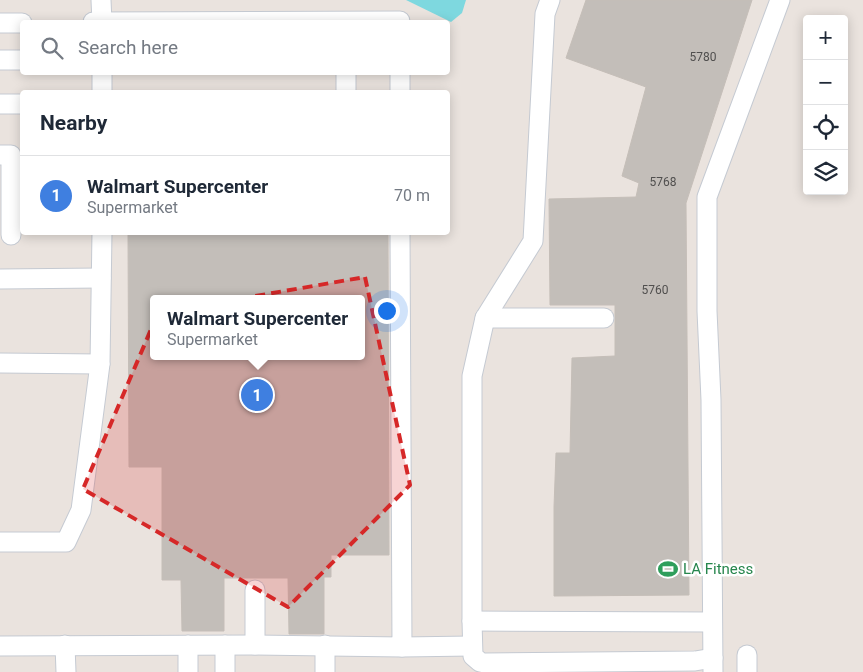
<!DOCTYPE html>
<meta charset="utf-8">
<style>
body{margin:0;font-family:Roboto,sans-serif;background:#f2f2f3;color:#1f2937}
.controls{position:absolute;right:15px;top:15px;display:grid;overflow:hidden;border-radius:5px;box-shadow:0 2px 12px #0003}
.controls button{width:45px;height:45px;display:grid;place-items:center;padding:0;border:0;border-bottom:1px solid #e0e1e3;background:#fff;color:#1f2937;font:25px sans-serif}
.you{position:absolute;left:386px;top:310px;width:18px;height:18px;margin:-12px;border:4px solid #fff;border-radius:50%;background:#1a73e8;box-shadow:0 0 0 8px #1a73e833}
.badge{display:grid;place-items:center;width:32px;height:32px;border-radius:50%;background:#2563eb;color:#fff;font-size:16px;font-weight:700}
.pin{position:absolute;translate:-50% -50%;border:2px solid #fff;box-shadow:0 1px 5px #0006}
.popup{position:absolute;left:150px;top:295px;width:215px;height:65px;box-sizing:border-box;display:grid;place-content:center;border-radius:5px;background:#fff;filter:drop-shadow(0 1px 4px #0005);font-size:16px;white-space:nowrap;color:#747a83}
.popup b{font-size:19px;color:#1f2937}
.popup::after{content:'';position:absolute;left:50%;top:100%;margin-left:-10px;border:10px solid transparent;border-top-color:#fff}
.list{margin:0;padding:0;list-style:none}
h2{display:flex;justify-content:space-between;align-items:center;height:65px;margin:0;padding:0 20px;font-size:21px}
h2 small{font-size:16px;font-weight:400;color:#747a83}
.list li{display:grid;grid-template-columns:32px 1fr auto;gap:15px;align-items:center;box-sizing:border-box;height:80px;padding:0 20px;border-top:1px solid #e0e1e3}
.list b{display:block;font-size:19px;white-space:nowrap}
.list p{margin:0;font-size:16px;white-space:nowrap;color:#747a83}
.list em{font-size:16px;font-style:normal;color:#747a83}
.icon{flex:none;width:28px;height:28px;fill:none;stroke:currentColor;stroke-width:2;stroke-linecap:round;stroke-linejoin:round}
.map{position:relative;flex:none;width:863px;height:672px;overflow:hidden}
.search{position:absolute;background:#fff;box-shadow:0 2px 12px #0003;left:20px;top:20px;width:430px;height:55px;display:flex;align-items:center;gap:12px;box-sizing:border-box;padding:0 18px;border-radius:5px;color:#747a83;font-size:19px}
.panel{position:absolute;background:#fff;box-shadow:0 2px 12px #0003;left:20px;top:90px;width:430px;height:145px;border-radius:5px}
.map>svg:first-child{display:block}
.water{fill:#7ed8df}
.building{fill:#c3beb9;stroke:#c5beb8;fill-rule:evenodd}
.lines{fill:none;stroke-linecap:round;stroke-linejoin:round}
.minor-casing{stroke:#c5cad2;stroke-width:21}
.minor{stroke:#fff;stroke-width:19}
.marked{fill:#d62828;fill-opacity:0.2;stroke:#d62828;stroke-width:4;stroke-dasharray:10 6;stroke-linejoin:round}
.labels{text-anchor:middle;stroke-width:5;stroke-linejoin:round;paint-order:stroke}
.number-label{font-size:12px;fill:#504f4e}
.leisure-label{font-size:15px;fill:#27864d;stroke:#fff;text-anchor:start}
</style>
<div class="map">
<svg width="863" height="672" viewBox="0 0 863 672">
<rect width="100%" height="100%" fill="#eae3de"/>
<polygon class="water" points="406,0 466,0 462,13 451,22"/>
<g class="building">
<polygon points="586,0 752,0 686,203 689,595 554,596 554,507 556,453 570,453 572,358 615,356 615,305 550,305 549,199 636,197 639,183 622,176 646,87 566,58"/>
<path d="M128,232h260l1,323h-58v22h-7v57h-35l-1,-56h-64v53h-42l-1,-51h-19v-113h-33zM153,299h208v57h-208z"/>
</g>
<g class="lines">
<defs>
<g id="minor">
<polyline points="101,0 102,22"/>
<polyline points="550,0 545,14 533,241 485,318 472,376 472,621 473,656 480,662 485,663 695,661 713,658"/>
<polyline points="93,22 400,21 400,22"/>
<polyline points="0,23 22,23"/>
<polyline points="0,60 22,60"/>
<polyline points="102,72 102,92"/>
<polyline points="400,72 400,92"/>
<polyline points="346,92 346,72"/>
<polyline points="0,104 22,104"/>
<polyline points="0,155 11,155 11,235"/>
<polyline points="0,279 101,278"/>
<polyline points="485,318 604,318"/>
<polyline points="0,363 100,364"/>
<polyline points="0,542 66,542 81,510 100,364 102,232"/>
<polyline points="255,590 255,645"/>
<polyline points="472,621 712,622"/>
<polyline points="65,645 66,672"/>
<polyline points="225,645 225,672"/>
<polyline points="325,645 325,672"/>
<polyline points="0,646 255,645 402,647 400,232"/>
<polyline points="402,647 472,646"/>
<polyline points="747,655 747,672"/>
<polyline points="188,672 188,645"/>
<polyline points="713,672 711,400 707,311 707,197 780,0"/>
</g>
</defs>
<use href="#minor" class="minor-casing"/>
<use href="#minor" class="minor"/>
</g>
<path class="marked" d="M365,277l45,208 -122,122 -205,-118 75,-176z"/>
<defs>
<symbol id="stadium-bare" viewBox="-9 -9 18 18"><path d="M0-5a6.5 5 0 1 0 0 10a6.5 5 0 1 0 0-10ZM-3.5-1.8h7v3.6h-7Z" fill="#2e9e5b" stroke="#fff" stroke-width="2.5" paint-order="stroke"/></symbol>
</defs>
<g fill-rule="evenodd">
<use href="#stadium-bare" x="654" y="555" width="28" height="28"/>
</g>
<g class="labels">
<g class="number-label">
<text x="703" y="61">5780</text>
<text x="663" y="186">5768</text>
<text x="655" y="294">5760</text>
</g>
<g class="leisure-label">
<text x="683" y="574">LA Fitness</text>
</g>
</g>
</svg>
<div class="controls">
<button>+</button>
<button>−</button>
<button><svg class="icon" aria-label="locate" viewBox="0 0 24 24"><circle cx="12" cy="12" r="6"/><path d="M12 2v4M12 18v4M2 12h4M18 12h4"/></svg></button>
<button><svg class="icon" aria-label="layers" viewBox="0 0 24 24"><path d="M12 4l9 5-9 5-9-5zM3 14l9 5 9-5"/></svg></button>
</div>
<div class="you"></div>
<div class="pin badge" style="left:257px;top:395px;background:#3f7fe0">1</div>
<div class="popup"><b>Walmart Supercenter</b>Supermarket</div>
<div class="search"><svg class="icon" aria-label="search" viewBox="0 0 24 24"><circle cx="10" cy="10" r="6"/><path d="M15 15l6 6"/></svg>Search here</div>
<section class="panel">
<h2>Nearby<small></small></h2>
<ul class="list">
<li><span class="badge" style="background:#3f7fe0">1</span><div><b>Walmart Supercenter</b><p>Supermarket</p></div><em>70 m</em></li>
</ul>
</section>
</div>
